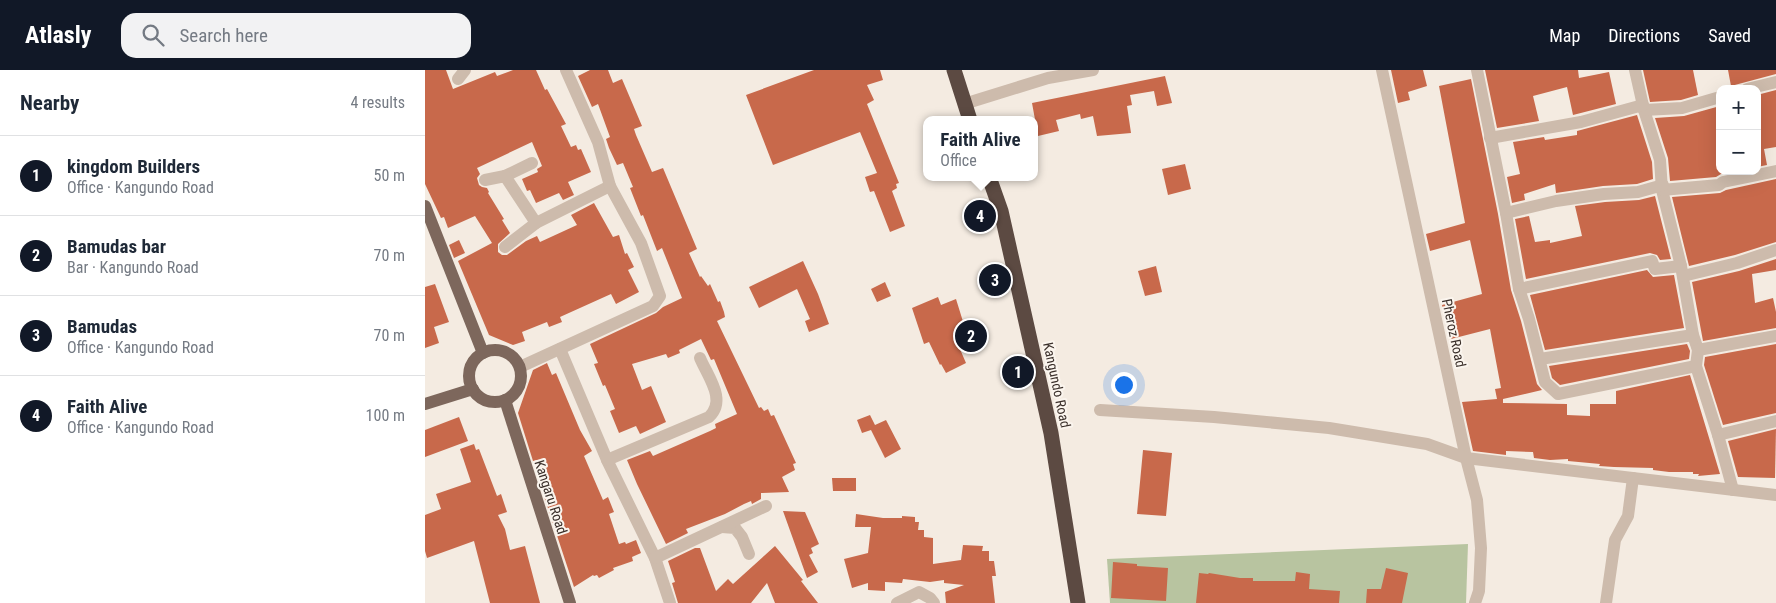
<!DOCTYPE html>
<meta charset="utf-8">
<style>
body{margin:0;font-family:"Roboto Condensed",sans-serif;background:#f2f2f3;color:#1f2937}
.controls{position:absolute;right:15px;top:15px;display:grid;overflow:hidden;border-radius:10px;box-shadow:0 5px 20px #0002}
.controls button{width:45px;height:45px;display:grid;place-items:center;padding:0;border:0;border-bottom:1px solid #e0e1e3;background:#fff;color:#1f2937;font:25px sans-serif}
.you{position:absolute;left:698px;top:314px;width:18px;height:18px;margin:-12px;border:4px solid #fff;border-radius:50%;background:#1a73e8;box-shadow:0 0 0 8px #1a73e833}
.badge{display:grid;place-items:center;width:32px;height:32px;border-radius:50%;background:#111827;color:#fff;font-size:16px;font-weight:700}
.pin{position:absolute;translate:-50% -50%;border:2px solid #fff;box-shadow:0 1px 5px #0006}
.popup{position:absolute;left:498px;top:46px;width:115px;height:65px;box-sizing:border-box;display:grid;place-content:center;border-radius:10px;background:#fff;filter:drop-shadow(0 1px 4px #0005);font-size:16px;white-space:nowrap;color:#747a83}
.popup b{font-size:19px;color:#1f2937}
.popup::after{content:'';position:absolute;left:50%;top:100%;margin-left:-10px;border:10px solid transparent;border-top-color:#fff}
.list{margin:0;padding:0;list-style:none}
h2{display:flex;justify-content:space-between;align-items:center;height:65px;margin:0;padding:0 20px;font-size:21px}
h2 small{font-size:16px;font-weight:400;color:#747a83}
.list li{display:grid;grid-template-columns:32px 1fr auto;gap:15px;align-items:center;box-sizing:border-box;height:80px;padding:0 20px;border-top:1px solid #e0e1e3}
.list b{display:block;font-size:19px;white-space:nowrap}
.list p{margin:0;font-size:16px;white-space:nowrap;color:#747a83}
.list em{font-size:16px;font-style:normal;color:#747a83}
.icon{flex:none;width:28px;height:28px;fill:none;stroke:currentColor;stroke-width:2;stroke-linecap:round;stroke-linejoin:round}
.map{position:relative;flex:none;width:1351px;height:533px;overflow:hidden}
header{display:flex;align-items:center;gap:30px;box-sizing:border-box;height:70px;padding:0 25px;background:#111827;color:#fff}
header strong{font-size:24px}
nav{display:flex;gap:28px;margin-inline-start:auto;font-size:18px}
.search{width:350px;height:45px;background:#f2f2f3;display:flex;align-items:center;gap:12px;box-sizing:border-box;padding:0 18px;border-radius:15px;color:#747a83;font-size:19px}
main{display:flex}
aside{flex:1;background:#fff}
.map>svg:first-child{display:block}
.green{fill:#b8c4a0}
.building{fill:#c8694b}
.lines{fill:none;stroke-linecap:round;stroke-linejoin:round}
.minor{stroke:#cdbbac;stroke-width:12}
.major{stroke:#7d675c;stroke-width:12}
.highway{stroke:#5c4a42;stroke-width:15}
.labels{text-anchor:middle;stroke-width:4;stroke-linejoin:round;paint-order:stroke}
.street-label{font-size:14px;fill:#3b302b;stroke:#fbf5ee}
</style>
<header>
<strong>Atlasly</strong>
<div class="search"><svg class="icon" aria-label="search" viewBox="0 0 24 24"><circle cx="10" cy="10" r="6"/><path d="M15 15l6 6"/></svg>Search here</div>
<nav><a>Map</a><a>Directions</a><a>Saved</a></nav>
</header>
<main>
<aside>
<h2>Nearby<small>4 results</small></h2>
<ul class="list">
<li><span class="badge">1</span><div><b>kingdom Builders</b><p>Office · Kangundo Road</p></div><em>50 m</em></li>
<li><span class="badge">2</span><div><b>Bamudas bar</b><p>Bar · Kangundo Road</p></div><em>70 m</em></li>
<li><span class="badge">3</span><div><b>Bamudas</b><p>Office · Kangundo Road</p></div><em>70 m</em></li>
<li><span class="badge">4</span><div><b>Faith Alive</b><p>Office · Kangundo Road</p></div><em>100 m</em></li>
</ul>
</aside>
<div class="map">
<svg width="1351" height="533" viewBox="0 0 1351 533">
<rect width="100%" height="100%" fill="#f4ebe1"/>
<polygon class="green" points="1043,474 1041,533 685,533 682,489"/>
<g class="building">
<polygon points="0,0 21,0 28,19 70,2 72,6 88,0 111,0 120,20 122,19 141,54 136,56 146,77 151,75 153,80 156,79 166,102 143,112 149,125 138,130 134,123 111,133 105,120 102,121 97,109 113,102 112,99 117,96 107,72 52,98 55,104 52,108 54,115 57,117 62,118 64,122 63,123 79,149 77,150 85,163 73,174 73,182 77,185 82,185 101,171 112,166 115,172 152,155 146,145 169,133 188,167 194,165 200,184 202,183 209,197 203,200 214,222 191,234 186,224 135,247 137,252 124,257 122,252 97,262 100,271 88,275 64,265 33,191 67,173 50,146 23,158 19,147 16,148 0,114"/>
<polygon points="165,0 183,0 188,13 197,9 217,56 209,59 211,65 227,102 238,98 272,179 264,183 275,207 276,206 283,216 285,214 293,232 295,231 299,242 300,247 292,251 334,338 336,337 339,341 343,339 346,346 349,345 371,393 368,394 370,400 357,407 364,422 336,423 336,429 327,434 326,431 319,434 300,444 261,459 263,463 241,474 212,414 202,390 225,381 228,386 285,361 291,358 290,354 312,344 289,289 286,290 276,269 254,280 255,283 243,288 241,284 207,294 217,320 226,316 241,352 215,364 211,356 194,363 185,341 190,339 180,315 178,316 169,294 173,293 165,274 231,243 238,237 257,228 237,178 232,181 218,145 216,146 205,118 208,117 198,93 192,95 184,78 181,69 185,67 173,34 167,37 153,6"/>
<polygon points="389,0 455,0 458,10 442,15 449,30 442,34 474,113 471,114 472,118 467,121 480,156 465,162 449,121 445,122 440,107 452,103 435,62 348,95 321,25"/>
<polygon points="966,0 998,0 1002,16 983,22 985,30 973,33"/>
<polygon points="1060,0 1153,0 1154,8 1184,2 1191,34 1148,45 1142,17 1108,26 1114,51 1072,58"/>
<polygon points="1218,0 1268,0 1273,25 1256,30 1225,32"/>
<polygon points="1303,0 1351,0 1351,4 1306,16"/>
<polygon points="740,6 747,33 732,36 729,21 705,25 707,35 702,36 706,63 672,66 668,46 656,49 655,44 631,50 634,61 613,66 607,33"/>
<polygon points="1046,9 1073,144 1086,220 1096,251 1112,314 1117,320 1078,329 1078,333 1142,334 1142,345 1165,346 1165,334 1191,334 1191,321 1265,305 1295,404 1273,406 1274,404 1268,404 1268,402 1244,402 1228,400 1228,398 1189,397 1174,396 1175,394 1143,391 1143,389 1125,390 1109,388 1108,382 1081,381 1081,385 1048,381 1037,332 1072,329 1070,319 1076,318 1065,259 1026,269 1017,235 1057,224 1045,170 1005,181 1001,164 1040,153 1014,16"/>
<polygon points="1351,20 1351,77 1339,79 1342,95 1332,97 1332,25"/>
<polygon points="1295,36 1295,101 1310,101 1296,104 1291,107 1245,111 1243,88 1230,48 1259,46"/>
<polygon points="1212,45 1227,92 1228,109 1212,114 1178,116 1131,123 1130,114 1099,124 1100,130 1087,133 1082,107 1095,104 1088,72 1119,67 1120,70 1152,65 1152,61"/>
<polygon points="760,94 766,119 743,125 737,99"/>
<polygon points="1351,109 1351,172 1310,185 1264,196 1247,127 1295,123 1301,120"/>
<polygon points="1230,126 1246,189 1235,190 1232,185 1225,183 1101,209 1090,149 1104,146 1110,172 1125,170 1125,173 1157,166 1150,136 1180,132 1214,130"/>
<polygon points="34,170 40,183 29,188 24,175"/>
<polygon points="1351,189 1351,200 1327,204 1330,233 1348,228 1351,242 1351,258 1278,271 1267,212 1314,201"/>
<polygon points="378,191 393,224 404,254 384,262 380,251 385,249 372,219 334,238 324,217"/>
<polygon points="731,196 737,222 720,226 713,201"/>
<polygon points="1222,200 1228,207 1249,205 1259,258 1120,280 1105,225"/>
<polygon points="460,212 466,226 452,232 446,219"/>
<polygon points="10,214 24,252 9,257 14,273 0,278 0,217"/>
<polygon points="513,227 516,235 531,229 540,258 528,263 541,293 521,303 516,294 515,295 504,272 499,274 487,238"/>
<polygon points="1262,274 1265,281 1264,289 1135,315 1127,308 1124,296"/>
<polygon points="1351,274 1351,343 1298,355 1279,295 1280,287"/>
<polygon points="122,293 127,305 131,303 155,360 167,381 159,386 178,430 183,427 189,442 184,444 194,474 200,472 201,474 211,470 216,483 207,487 208,491 188,498 189,500 174,508 172,505 169,506 168,505 149,517 116,417 121,415 112,390 108,391 93,343 108,300"/>
<polygon points="445,345 450,355 461,350 476,379 460,388 446,360 437,363 432,350"/>
<polygon points="34,347 43,371 0,387 0,360"/>
<polygon points="1351,359 1350,408 1313,407 1303,371"/>
<polygon points="49,374 51,380 54,379 72,426 76,424 82,442 73,445 80,459 85,480 100,476 115,533 65,533 49,471 2,488 0,481 0,445 16,439 11,424 46,412 35,379"/>
<polygon points="718,380 747,383 741,446 712,444"/>
<polygon points="407,408 431,408 431,421 408,421"/>
<polygon points="358,441 380,442 394,474 386,478 388,483 384,485 393,502 382,508"/>
<polygon points="431,444 458,448 477,448 477,446 490,447 490,452 494,452 493,460 499,460 499,467 508,468 508,494 536,490 538,475 558,476 557,481 564,481 564,491 569,491 571,506 567,506 570,533 521,533 520,522 539,515 519,513 519,510 505,512 478,509 477,513 460,512 460,521 443,520 443,513 427,518 419,489 443,483 446,457 430,457"/>
<polygon points="350,476 378,510 376,511 393,533 350,533 342,513 326,533 253,533 247,513 250,512 243,491 270,478 275,478 291,521 303,509 308,514"/>
<polygon points="688,492 712,494 712,496 743,498 741,531 686,528"/>
<polygon points="961,498 983,503 977,533 941,533 942,519 956,519"/>
<polygon points="871,502 885,504 884,519 915,521 914,533 771,533 774,503 783,504 784,503 815,508 828,508 828,511 870,511"/>
</g>
<g class="lines">
<g class="minor">
<polyline points="957,0 1041,388 1052,430 1056,478 1054,521 1050,533"/>
<polyline points="1052,0 1081,143 1094,219 1104,249 1120,312 1133,324 1271,296"/>
<polyline points="1210,0 1219,40 1235,90 1237,120 1256,196 1268,265 1273,280 1271,296 1293,365 1308,420"/>
<polyline points="33,9 40,0"/>
<polyline points="1322,19 1351,12"/>
<polyline points="539,34 623,8 668,0"/>
<polyline points="1219,40 1257,38 1295,27"/>
<polyline points="1065,68 1156,52 1218,35"/>
<polyline points="80,106 107,93"/>
<polyline points="60,110 80,106 111,153"/>
<polyline points="1237,120 1294,115 1298,112 1351,101"/>
<polyline points="1081,143 1131,131 1179,124 1213,122 1238,115"/>
<polyline points="80,177 111,153 185,116"/>
<polyline points="1258,206 1312,193 1351,180"/>
<polyline points="1094,219 1227,191 1230,199 1256,196"/>
<polyline points="135,279 182,390 230,488 245,533"/>
<polyline points="1273,280 1351,266"/>
<polyline points="1115,289 1268,265"/>
<polyline points="95,297 228,236 235,226 216,173 185,116 173,72 141,0"/>
<polyline points="675,340 789,347 904,358 1002,374 1041,388 1351,425"/>
<polyline points="1293,365 1351,351"/>
<path d="M182,390l102,-43c18,-17 -1,-40 -9,-59"/>
<polyline points="297,457 310,458 317,467 324,484"/>
<polyline points="230,488 341,436"/>
<polyline points="472,533 494,522 505,528 509,533"/>
<polyline points="1181,533 1190,470 1203,446 1208,408"/>
</g>
<g class="major">
<polyline points="0,136 58,283"/>
<circle cx="70" cy="306" r="26"/>
<polyline points="80,330 145,533"/>
<polyline points="0,334 48,319"/>
</g>
<g class="highway">
<polyline points="529,0 545,50"/>
<polyline points="564,107 576,141 626,363 653,533"/>
</g>
</g>
<g class="labels">
<g class="street-label">
<text transform="translate(1029 263) rotate(78)" y="5">Pheroz Road</text>
<text transform="translate(632 315) rotate(78)" y="5">Kangundo Road</text>
<text transform="translate(126 427) rotate(72)" y="5">Kangaru Road</text>
</g>
</g>
</svg>
<div class="controls">
<button>+</button>
<button>−</button>
</div>
<div class="you"></div>
<div class="pin badge" style="left:593px;top:302px">1</div>
<div class="pin badge" style="left:546px;top:266px">2</div>
<div class="pin badge" style="left:570px;top:210px">3</div>
<div class="pin badge" style="left:555px;top:146px">4</div>
<div class="popup"><b>Faith Alive</b>Office</div>
</div>
</main>
